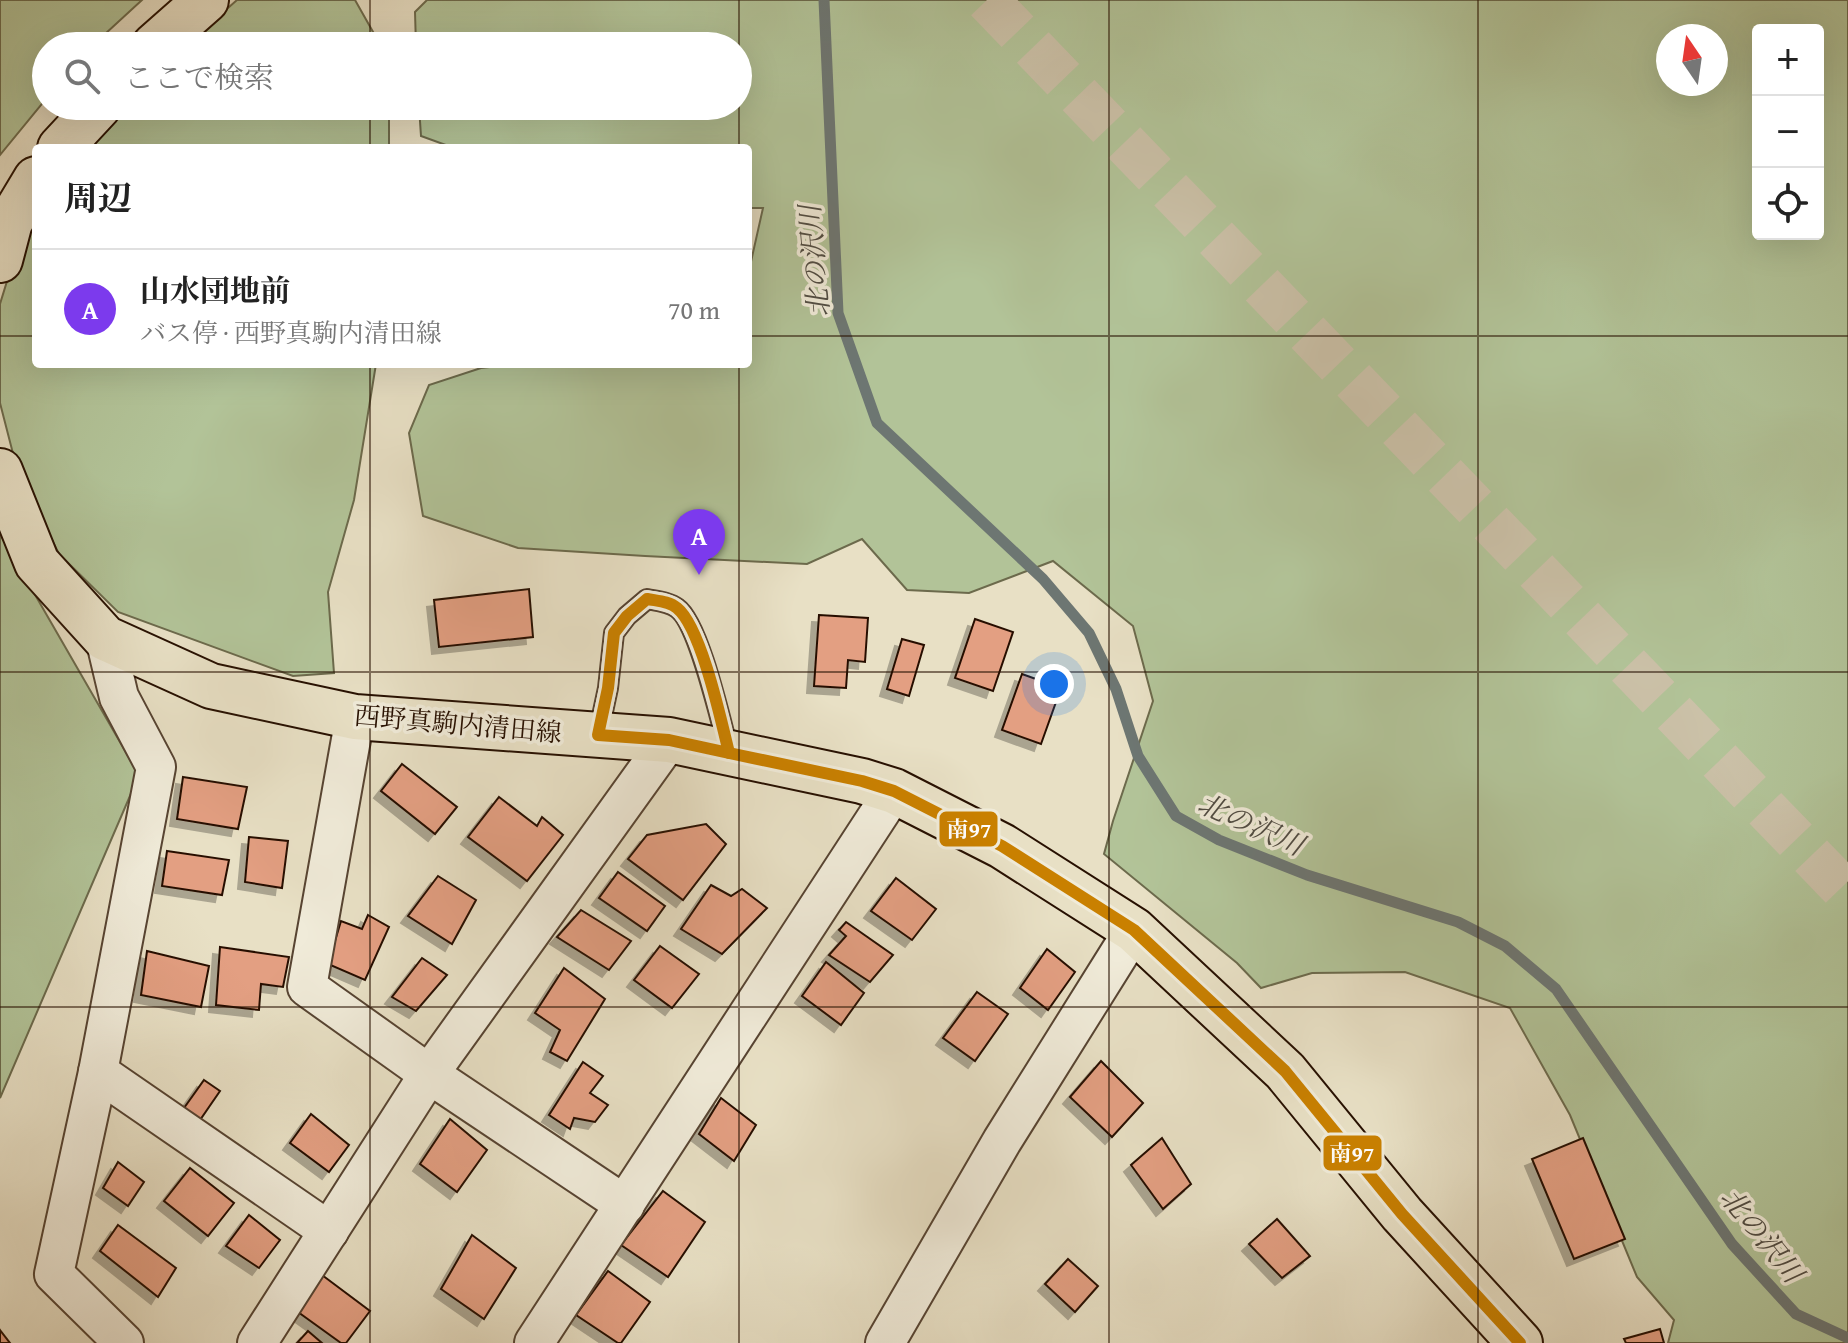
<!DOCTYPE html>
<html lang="ja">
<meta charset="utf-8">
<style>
body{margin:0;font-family:"Gentium Book Plus","Noto Serif JP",serif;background:#f2f2f2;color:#222}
.controls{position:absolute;right:24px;top:24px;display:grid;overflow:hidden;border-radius:8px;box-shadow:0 8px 32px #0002}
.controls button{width:72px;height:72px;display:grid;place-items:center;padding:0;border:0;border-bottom:2px solid #e0e0e0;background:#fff;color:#222;font:40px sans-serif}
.compass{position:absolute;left:1656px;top:24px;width:72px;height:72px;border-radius:50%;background:#fff;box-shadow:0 8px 32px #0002;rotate:347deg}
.you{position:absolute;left:1054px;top:684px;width:28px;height:28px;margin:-20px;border:6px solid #fff;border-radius:50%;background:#1a73e8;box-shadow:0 0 0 12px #1a73e833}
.badge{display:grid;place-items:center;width:52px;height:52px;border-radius:50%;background:#7c3aed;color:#fff;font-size:26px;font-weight:700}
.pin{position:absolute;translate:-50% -66px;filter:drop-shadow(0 2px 4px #0008)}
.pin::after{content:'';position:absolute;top:42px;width:28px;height:24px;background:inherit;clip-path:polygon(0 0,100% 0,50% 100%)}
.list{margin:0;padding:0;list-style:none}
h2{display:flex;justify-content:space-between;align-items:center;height:104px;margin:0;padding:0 32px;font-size:34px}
h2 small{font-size:26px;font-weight:400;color:#767676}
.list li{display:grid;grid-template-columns:52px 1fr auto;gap:24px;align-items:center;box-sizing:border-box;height:120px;padding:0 32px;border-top:2px solid #e0e0e0}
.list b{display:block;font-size:30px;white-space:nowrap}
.list p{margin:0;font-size:26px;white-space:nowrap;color:#767676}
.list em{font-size:26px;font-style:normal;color:#767676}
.icon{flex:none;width:44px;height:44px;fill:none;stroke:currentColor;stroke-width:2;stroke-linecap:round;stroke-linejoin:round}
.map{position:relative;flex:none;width:1848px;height:1343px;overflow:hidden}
.search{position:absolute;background:#fff;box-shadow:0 8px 32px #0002;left:32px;top:32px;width:720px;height:88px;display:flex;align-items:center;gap:20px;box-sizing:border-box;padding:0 28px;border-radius:44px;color:#767676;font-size:30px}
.panel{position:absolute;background:#fff;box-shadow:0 8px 32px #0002;left:32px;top:144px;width:720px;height:224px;border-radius:8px}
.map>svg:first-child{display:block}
.green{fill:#b2c398;stroke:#6c6a4c;stroke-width:2;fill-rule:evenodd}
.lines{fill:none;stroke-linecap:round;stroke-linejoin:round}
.stream{stroke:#6d7672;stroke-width:11}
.building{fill:#e39f82;stroke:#271001;stroke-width:2;filter:url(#shadow)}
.primary-tunnel{stroke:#cbc1a8;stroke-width:44;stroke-dasharray:44 22;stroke-linecap:butt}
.service-casing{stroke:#574432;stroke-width:22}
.minor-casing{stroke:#574432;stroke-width:42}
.primary-casing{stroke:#271001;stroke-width:48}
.service{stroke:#f0ebd9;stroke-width:18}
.minor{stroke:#f0ebd9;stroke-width:38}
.primary{stroke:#e8e0c5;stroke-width:44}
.bus-1-casing{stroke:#f0ebd9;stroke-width:18}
.bus-1{stroke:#c98000;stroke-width:12}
.grid{fill:none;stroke:#271001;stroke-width:2;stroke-opacity:0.55}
.labels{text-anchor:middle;stroke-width:7;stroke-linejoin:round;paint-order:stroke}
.street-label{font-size:26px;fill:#271001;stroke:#f0ebd9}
.water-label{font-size:28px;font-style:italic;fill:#504c43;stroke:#f0ebd9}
.line-badge{stroke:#f0ebd9;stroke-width:3}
.badge-label{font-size:22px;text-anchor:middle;font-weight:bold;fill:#fff}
</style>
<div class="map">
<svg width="1848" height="1343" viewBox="0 0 1848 1343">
<defs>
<filter id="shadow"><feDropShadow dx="-7" dy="7" stdDeviation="0" flood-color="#0004"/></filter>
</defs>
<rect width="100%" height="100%" fill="#e8e0c5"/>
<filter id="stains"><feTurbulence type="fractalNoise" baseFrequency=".0025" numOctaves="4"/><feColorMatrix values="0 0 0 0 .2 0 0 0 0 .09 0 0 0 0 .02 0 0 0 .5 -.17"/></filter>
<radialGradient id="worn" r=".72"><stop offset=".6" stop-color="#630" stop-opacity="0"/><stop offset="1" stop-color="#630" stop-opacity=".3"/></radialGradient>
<g class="green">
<polygon points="0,0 142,0 92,46 46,46 46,99 0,155"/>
<polygon points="237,0 355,0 381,46 185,46"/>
<path d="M427,0h1421v1343h-180l6,-23 -37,-43 -67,-162 -60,-107 -105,-36 -93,1 -51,15 -24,-25 -133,-109 9,-33 40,-120 -20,-75 -80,-65 -84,32 -62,-3 -45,-51 -55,25 -162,-8 -127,-8 -95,-32 -14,-83 20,-48 52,-17 37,-4h230v-89l15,-67h-15v-60h-188l-1,-3 -105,3 -33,-12 -2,-30h319v-60h-322l-1,-34zM1758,30h60v204h-60zM1668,36h48v48h-48z"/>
<polygon points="118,106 389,106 389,148 82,148"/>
<polygon points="36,204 36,364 376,364 354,500 328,592 334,673 293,676 118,612 59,554 18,473 0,403 0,304 28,213"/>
<polygon points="0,534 139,775 0,1098"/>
</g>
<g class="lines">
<polyline class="stream" points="824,0 838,313 877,423 1043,579 1089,633 1116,689 1138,756 1176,816 1219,840 1307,875 1458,922 1505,946 1556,989 1732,1244 1796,1314 1848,1338"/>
</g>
<g class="building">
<polygon points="529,589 533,637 439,647 434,600"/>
<polygon points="819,615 868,618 865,662 848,660 846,688 814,686"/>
<polygon points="975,619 1013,632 993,691 955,678"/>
<polygon points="902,639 924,645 909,696 887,689"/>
<polygon points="1022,674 1061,688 1041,744 1002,730"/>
<polygon points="402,764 457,807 435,834 381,791"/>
<polygon points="183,777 247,787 238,829 177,819"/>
<polygon points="499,797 537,826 542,817 563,835 527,881 468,837"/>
<polygon points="706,824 726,844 683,900 628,859 647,835"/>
<polygon points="249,837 288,841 282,888 245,882"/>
<polygon points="167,851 229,860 222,895 162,886"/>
<polygon points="618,872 665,906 647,931 599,898"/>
<polygon points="438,876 476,900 452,944 408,916"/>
<polygon points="896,878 936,909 912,940 871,911"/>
<polygon points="711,885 731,896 742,889 767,908 722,954 681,929"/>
<polygon points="581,910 631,941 609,970 557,937"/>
<polygon points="368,915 389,927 365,980 328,964 341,921 362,929"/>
<polygon points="846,922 893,955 870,982 829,955 846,936 839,930"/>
<polygon points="660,946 699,974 672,1008 634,980"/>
<polygon points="220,947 289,957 283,987 261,984 259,1010 216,1005"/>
<polygon points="1047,949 1075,972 1048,1010 1020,988"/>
<polygon points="147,951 209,966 201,1007 141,995"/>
<polygon points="422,958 447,975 416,1011 392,997"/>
<polygon points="826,962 864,993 841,1025 802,996"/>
<polygon points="564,968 605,999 567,1061 550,1052 560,1030 535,1013"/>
<polygon points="977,992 1008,1014 975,1061 943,1038"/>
<polygon points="1101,1061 1143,1103 1112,1137 1070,1097"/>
<polygon points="583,1062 603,1076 590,1093 608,1105 595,1122 574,1118 570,1129 549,1115"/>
<polygon points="204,1080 220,1091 200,1120 184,1108"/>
<polygon points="721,1098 756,1125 734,1161 699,1134"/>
<polygon points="311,1114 349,1145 329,1172 290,1143"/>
<polygon points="450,1119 487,1150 457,1192 420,1164"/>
<polygon points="1162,1138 1191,1184 1163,1209 1131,1165"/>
<polygon points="1583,1138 1625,1239 1574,1259 1532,1159"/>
<polygon points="118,1162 144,1182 128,1206 103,1188"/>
<polygon points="190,1168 234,1203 208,1236 164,1201"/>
<polygon points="663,1191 705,1222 668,1277 621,1245"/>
<polygon points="249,1215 280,1240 259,1268 226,1246"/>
<polygon points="1277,1219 1310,1256 1282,1278 1249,1244"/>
<polygon points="118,1225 176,1268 158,1297 100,1251"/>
<polygon points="472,1235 516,1268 484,1319 441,1289"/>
<polygon points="1068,1259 1098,1286 1075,1312 1045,1284"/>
<polygon points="608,1271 650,1302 621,1343 618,1343 576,1315"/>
<polygon points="322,1275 370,1311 346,1343 341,1343 298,1312"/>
<polygon points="1660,1329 1664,1343 1626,1343 1624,1339"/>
<polygon points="0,1330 10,1343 0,1343"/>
<polygon points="308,1331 322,1343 297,1343"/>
</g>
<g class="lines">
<polyline class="primary-tunnel" points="987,0 1848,894"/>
<defs>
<path id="service" d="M598,735l10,-47 6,-55 13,-17 20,-17c10,2 22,3 30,9 22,15 44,115 52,144"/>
<g id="minor">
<polyline points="105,638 119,697 156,767 98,1072 54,1274 124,1343"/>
<polyline points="355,717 307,987 429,1074 625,1205"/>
<polyline points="98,1072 329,1231"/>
<polyline points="257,1343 429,1074 669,740"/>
<polyline points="534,1343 894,791"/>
<polyline points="885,1343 1002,1141 1134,930"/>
</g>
<g id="primary">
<polyline points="154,46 206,0"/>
<polyline points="60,148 99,106"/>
<polyline points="0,260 10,222 36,179"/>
<polyline points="0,471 37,563 105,638 211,686 355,717 669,740 862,781 894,791 1002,846 1134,930 1285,1071 1402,1214 1520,1343"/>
</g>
</defs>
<use href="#service" class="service-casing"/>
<use href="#minor" class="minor-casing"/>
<use href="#primary" class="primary-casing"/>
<use href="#service" class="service"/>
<use href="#minor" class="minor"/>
<use href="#primary" class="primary"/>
<defs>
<g id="bus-1">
<path d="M647,599c10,2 22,2 30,9 24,19 44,112 52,145l-60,-13 -71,-5 10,-47 6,-55 13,-17z"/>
<polyline points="729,753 862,781 894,791 1002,846 1134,930 1285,1071 1402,1214 1520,1343"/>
</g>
</defs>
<use href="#bus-1" class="bus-1-casing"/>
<use href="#bus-1" class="bus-1"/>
</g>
<path class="grid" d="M370,0v46M739,0v148M1109,0v1343M1478,0v1343M370,106v42M0,336h36M748,336h1100M370,364v979M739,364v979M0,672h1848M0,1007h1848"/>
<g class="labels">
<g class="street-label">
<text transform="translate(458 724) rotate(5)" y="9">西野真駒内清田線</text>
</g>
<g class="water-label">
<text transform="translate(814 261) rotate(-95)" y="10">北の沢川</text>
<text transform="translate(1251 824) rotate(24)" y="10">北の沢川</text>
<text transform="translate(1762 1235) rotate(51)" y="10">北の沢川</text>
</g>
</g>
<g class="line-badge">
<rect x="938" y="810" width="61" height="38" rx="8" fill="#c98000"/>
<rect x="1322" y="1134" width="61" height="38" rx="8" fill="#c98000"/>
</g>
<g class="badge-label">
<text x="969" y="837">南97</text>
<text x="1352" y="1161">南97</text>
</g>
<rect width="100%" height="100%" filter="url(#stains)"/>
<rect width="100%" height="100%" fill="url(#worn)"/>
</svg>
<div class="controls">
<button>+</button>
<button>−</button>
<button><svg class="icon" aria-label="locate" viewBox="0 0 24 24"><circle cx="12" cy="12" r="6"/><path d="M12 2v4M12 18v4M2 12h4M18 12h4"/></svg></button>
</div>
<svg class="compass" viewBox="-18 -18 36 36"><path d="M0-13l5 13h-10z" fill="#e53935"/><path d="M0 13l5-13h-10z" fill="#767676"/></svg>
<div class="you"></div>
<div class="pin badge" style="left:699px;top:575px">A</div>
<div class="search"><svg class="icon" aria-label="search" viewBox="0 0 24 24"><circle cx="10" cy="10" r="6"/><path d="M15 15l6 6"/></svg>ここで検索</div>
<section class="panel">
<h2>周辺<small></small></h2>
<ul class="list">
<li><span class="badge">A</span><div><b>山水団地前</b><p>バス停 · 西野真駒内清田線</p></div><em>70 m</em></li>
</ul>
</section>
</div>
